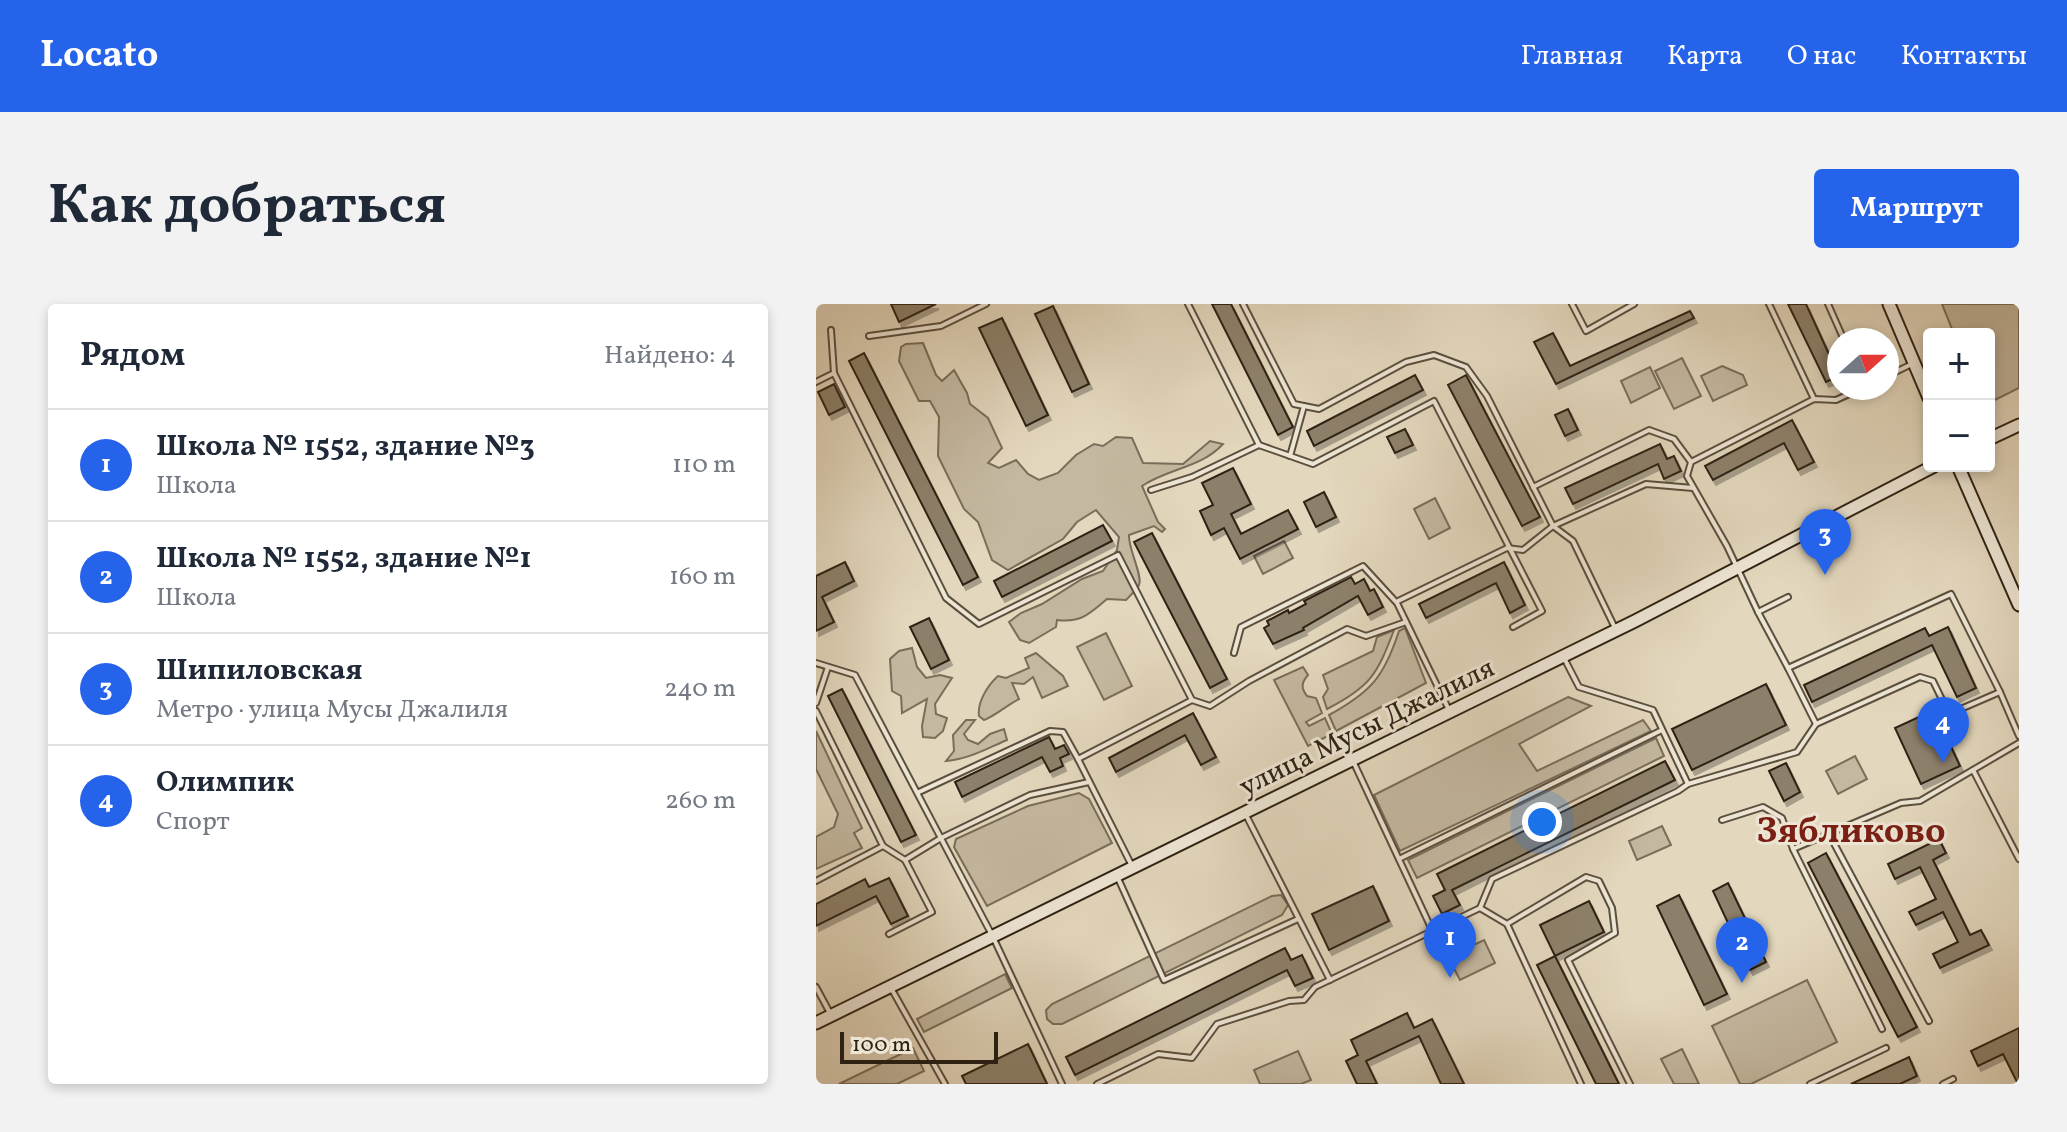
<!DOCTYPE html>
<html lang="ru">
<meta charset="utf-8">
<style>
body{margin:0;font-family:Vollkorn,serif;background:#f2f2f3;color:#1f2937}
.controls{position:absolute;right:24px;top:24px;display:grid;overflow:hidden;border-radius:8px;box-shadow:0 4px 12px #0003}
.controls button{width:72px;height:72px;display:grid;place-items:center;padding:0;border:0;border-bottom:2px solid #e0e1e3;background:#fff;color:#1f2937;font:40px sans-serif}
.compass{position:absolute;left:1011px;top:24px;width:72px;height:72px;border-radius:50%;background:#fff;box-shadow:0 4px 12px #0003;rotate:69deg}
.scale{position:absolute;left:24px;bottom:20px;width:158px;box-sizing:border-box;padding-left:8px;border:4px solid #2f2213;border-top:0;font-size:22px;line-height:28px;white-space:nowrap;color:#2f2213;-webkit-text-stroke:6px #ede5d4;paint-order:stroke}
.you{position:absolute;left:726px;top:518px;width:28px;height:28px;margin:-20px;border:6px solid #fff;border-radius:50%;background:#1a73e8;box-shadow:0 0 0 12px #1a73e833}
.badge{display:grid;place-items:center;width:52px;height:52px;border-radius:50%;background:#2563eb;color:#fff;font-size:26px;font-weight:700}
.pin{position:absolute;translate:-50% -66px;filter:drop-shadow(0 2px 4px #0008)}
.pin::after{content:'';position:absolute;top:42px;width:28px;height:24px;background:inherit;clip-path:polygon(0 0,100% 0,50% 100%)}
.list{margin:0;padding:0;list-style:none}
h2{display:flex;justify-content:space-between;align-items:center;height:104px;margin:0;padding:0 32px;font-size:34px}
h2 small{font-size:26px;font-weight:400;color:#747a83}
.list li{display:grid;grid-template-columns:52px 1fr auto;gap:24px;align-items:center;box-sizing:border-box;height:112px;padding:0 32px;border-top:2px solid #e0e1e3}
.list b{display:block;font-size:30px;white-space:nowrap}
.list p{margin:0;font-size:26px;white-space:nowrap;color:#747a83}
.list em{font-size:26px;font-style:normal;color:#747a83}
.map{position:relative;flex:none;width:1203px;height:780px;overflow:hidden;border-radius:8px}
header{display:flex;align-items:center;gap:48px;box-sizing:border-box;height:112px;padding:0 40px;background:#2563eb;color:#fff}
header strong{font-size:38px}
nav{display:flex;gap:44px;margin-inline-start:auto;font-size:28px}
.intro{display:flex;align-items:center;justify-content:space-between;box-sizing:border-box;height:192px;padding:0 48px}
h1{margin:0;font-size:56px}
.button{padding:20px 36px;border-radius:8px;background:#2563eb;color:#fff;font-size:28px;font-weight:700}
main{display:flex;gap:48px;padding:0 48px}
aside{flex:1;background:#fff;border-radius:8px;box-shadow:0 4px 12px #0003}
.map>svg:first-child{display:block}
.green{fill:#c4b8a0;stroke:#7a6d5a;stroke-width:2}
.building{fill:#8d806b;stroke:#2f2213;stroke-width:2;filter:url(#shadow)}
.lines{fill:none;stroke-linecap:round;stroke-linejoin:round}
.lane-casing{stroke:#5c4f3e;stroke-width:8}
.secondary-casing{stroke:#2f2213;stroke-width:15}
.lane{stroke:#ede5d4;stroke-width:4}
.secondary{stroke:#ede5d4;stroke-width:11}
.labels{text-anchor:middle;stroke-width:6;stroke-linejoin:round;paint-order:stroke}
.street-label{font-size:28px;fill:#2f2213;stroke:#ede5d4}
.district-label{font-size:36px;font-weight:bold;fill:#7a1f14;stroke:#ede5d4}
</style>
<header>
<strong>Locato</strong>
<nav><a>Главная</a><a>Карта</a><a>О нас</a><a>Контакты</a></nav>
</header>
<div class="intro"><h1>Как добраться</h1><a class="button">Маршрут</a></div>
<main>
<aside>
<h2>Рядом<small>Найдено: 4</small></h2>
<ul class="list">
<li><span class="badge">1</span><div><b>Школа № 1552, здание №3</b><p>Школа</p></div><em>110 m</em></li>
<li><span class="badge">2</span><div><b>Школа № 1552, здание №1</b><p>Школа</p></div><em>160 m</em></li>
<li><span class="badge">3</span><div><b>Шипиловская</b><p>Метро · улица Мусы Джалиля</p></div><em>240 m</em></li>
<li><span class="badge">4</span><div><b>Олимпик</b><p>Спорт</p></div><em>260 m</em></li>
</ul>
</aside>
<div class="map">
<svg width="1203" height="780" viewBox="0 0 1203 780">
<defs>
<filter id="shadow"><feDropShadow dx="3" dy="5" stdDeviation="0" flood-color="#0004"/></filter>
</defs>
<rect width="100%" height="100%" fill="#e3d7bd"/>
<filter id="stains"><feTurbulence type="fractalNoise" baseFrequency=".0025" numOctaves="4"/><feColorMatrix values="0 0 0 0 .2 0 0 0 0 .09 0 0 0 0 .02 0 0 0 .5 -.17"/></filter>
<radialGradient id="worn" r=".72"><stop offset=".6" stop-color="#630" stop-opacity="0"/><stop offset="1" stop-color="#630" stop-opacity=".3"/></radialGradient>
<g class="green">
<polygon points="1126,0 1203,0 1203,84 1173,99 1173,30 1138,30"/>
<path d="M107,39l13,32 6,6 12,-11 13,23 3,11 18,14 14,30 -14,15 11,5 17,-8 12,14 11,6 19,-7 18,-18 18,-11 9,2 13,-9 16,1 11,25 40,1 27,-23 13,3c-22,24 -54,24 -81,42l16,36 7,7 -3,3 -8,-6 -25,9c-1,14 14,40 10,50 -3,5 -9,11 -13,15l-19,-1c-17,15 -27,24 -50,21l-1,7 -27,16 -9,-3 -11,-18 12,-9 21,-9 40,-25 21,-8 14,-21 2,-13 -23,-27 -19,12 -14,17 -55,31 -16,-10 -14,-38 -14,-13 -26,-53 1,-39 -9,-16h-11l-20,-40 2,-14 5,-3z"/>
<polygon points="866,54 885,92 858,105 839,67"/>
<polygon points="906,62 927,71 931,81 897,97 885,72"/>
<polygon points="834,63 844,84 815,99 805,77"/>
<polygon points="619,194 634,224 613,235 598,205"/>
<polygon points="468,237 477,254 447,270 438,252"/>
<path d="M589,324l21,55 -90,48 -7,-16c42,-23 55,-38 70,-84z"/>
<path d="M578,326c-17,45 -24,57 -67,79l-4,-12 5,-8 -5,-14 50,-24 4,-14z"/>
<polygon points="290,329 316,382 288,396 261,343"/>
<polygon points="96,344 101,363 110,374 124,371 136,374 119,400 120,410 131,414 127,427 119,434 107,433 106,422 111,395 86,409 85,392 76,387 74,355 83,347"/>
<path d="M220,349l27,23 5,10 -26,12 -9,-21 -9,7 -12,-1 7,16c-12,6 -24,17 -35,21l-5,-4c-2,-14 9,-31 19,-40l8,2 23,-10 -4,-10z"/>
<path d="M487,363l5,8c-7,8 -7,13 -1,21l9,2 6,15 -16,9 3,4 16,-8 7,16 -24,12 -34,-66z"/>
<polygon points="752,393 775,402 703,440 721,467 827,416 835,427 584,547 558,491"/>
<path d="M150,416h9l-11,14 4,6 10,4 12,-10 14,-5 3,11c-21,9 -38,19 -61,21l8,-10 -1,-16z"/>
<polygon points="0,427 46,524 38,529 46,544 0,565 0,533 18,523 22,510 0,465"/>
<polygon points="840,434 848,452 601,574 592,556"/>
<polygon points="1039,452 1051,475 1022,490 1010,467"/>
<polygon points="263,489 273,495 296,539 171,602 138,543 140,535 212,502"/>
<polygon points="846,522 855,541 821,556 813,537"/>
<polygon points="465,591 472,601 466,611 246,720 237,720 231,715 230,706 236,700 456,592"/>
<polygon points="668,636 679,659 644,676 632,653"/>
<polygon points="189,670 196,684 108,728 101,715"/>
<polygon points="991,676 1021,738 935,780 924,780 896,722"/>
<polygon points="97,744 108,767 81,780 23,780"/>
<polygon points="866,745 883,780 858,780 845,755"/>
<polygon points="482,747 495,776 485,780 444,780 438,766"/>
</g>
<g class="building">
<polygon points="75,0 120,0 83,18"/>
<polygon points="396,0 415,0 477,123 462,131"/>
<polygon points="972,0 990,0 1023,72 1010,78"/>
<polygon points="237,2 273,80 256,88 219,10"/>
<polygon points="874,7 878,14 740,80 718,38 737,29 754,62"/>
<polygon points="186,14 232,111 210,122 163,24"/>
<polygon points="48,49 162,273 147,281 33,57"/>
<polygon points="599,71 607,86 498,142 491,127"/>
<polygon points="650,71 724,213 706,222 632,81"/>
<polygon points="18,80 29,103 13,111 2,88"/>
<polygon points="752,105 762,126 749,132 739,111"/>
<polygon points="976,116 998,158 982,166 968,139 897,176 889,162"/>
<polygon points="589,125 597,141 579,149 571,133"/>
<polygon points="844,140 851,155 858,152 865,167 848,175 842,160 757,200 749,184"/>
<polygon points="417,164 435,200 415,210 425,230 472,206 482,225 424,255 408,224 395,231 384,207 397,201 386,179"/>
<polygon points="508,188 520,213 500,223 488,198"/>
<polygon points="287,221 296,237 186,293 178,277"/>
<polygon points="336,229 411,375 394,384 318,238"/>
<polygon points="29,258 38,277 6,293 18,318 0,327 0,272"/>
<polygon points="688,258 709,301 694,309 680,279 610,314 603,300"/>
<polygon points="535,273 539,280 548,275 554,287 558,285 567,303 552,311 542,292 487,324 488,326 457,340 448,324 453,321 451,317 472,306 473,309 490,300 488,297"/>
<polygon points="113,314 133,356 115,365 94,323"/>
<polygon points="1132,323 1160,384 1141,393 1116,341 996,398 988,381 1109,324 1113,332"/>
<polygon points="950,380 970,421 876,466 856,425"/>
<polygon points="26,385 100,531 85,538 12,392"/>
<polygon points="1118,406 1144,462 1105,480 1079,424"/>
<polygon points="377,409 400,453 385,461 369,431 300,468 293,454"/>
<polygon points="233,433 239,445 248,441 253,450 244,454 247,462 234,468 226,453 146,493 139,478"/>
<polygon points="849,457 859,476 636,586 644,601 626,610 617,592 629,586 621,570"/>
<polygon points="970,459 984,488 968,497 953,467"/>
<polygon points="1123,535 1130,549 1117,556 1154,631 1165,626 1173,641 1124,664 1117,650 1142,638 1127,608 1100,621 1093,608 1120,595 1104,563 1079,575 1072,560"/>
<polygon points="1010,549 1101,723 1082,733 992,559"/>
<polygon points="73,574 92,612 75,620 60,592 0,622 0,600 49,575 53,583"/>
<polygon points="912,579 950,658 934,666 897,587"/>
<polygon points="557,582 573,617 513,646 496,610"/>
<polygon points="863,591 911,690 888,701 841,602"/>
<polygon points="773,597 788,628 739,652 724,621"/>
<polygon points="469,644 475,656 486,651 497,674 479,682 471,666 259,771 250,753"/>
<polygon points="739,652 803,780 780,780 721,661"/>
<polygon points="591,709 598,724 616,715 648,780 625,780 603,732 550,757 561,780 541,780 530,757 542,751 535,736"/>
<polygon points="1203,724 1203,780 1202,780 1187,750 1162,762 1155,747"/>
<polygon points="212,740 231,780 150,780 146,772"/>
<polygon points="1093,753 1101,772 1084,780 1035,780"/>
</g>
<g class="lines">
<defs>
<g id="lane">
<polyline points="372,0 443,141"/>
<polyline points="427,0 478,100 503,105 590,58 618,51 650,63 671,92 737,222 757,237 800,326"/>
<polyline points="756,0 770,27 818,0"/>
<polyline points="953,0 998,95"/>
<polyline points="1012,0 1028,36"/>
<polyline points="15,26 18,69 130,294 163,320 302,251 376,396 394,402 433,377 531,325 550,332 590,318"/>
<polyline points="53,32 125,22 170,0"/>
<polyline points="1071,72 1098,59"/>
<polyline points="0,78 18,69"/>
<polyline points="474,152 488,102"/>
<polyline points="717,183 833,126 858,135 875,158"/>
<polyline points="335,186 376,173 443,141 497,160 618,97 726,307 697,323"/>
<polyline points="581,299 633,406"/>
<polyline points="942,308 972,293"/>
<polyline points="418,349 425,323 547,262 580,298 691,244 707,246 737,222 830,180 877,184"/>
<polyline points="747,352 763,383 837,406 872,480"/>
<polyline points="0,359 39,371 177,633 246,780"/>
<polyline points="972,364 942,308 911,242 871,172 875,158 998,95 1020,96 1046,84"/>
<polyline points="0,399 12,363"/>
<polyline points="0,407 67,542 0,577"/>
<polyline points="1000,420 972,364 1135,290 1184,388 1203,432"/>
<polyline points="537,457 617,628"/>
<polyline points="1157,466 1203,555"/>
<polyline points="103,488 234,427 247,428 262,455"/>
<polyline points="430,511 514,676"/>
<polyline points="906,516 947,503 966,514 977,545"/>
<polyline points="1013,530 1113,717"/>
<polyline points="67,542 89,556 125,534 214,491 273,478"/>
<polyline points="583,555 846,426"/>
<polyline points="315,560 262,455 376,396"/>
<polyline points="301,572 348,676 482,615"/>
<polyline points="664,604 691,620 765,780"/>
<polyline points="691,620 770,573 783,577 796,604 799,629 752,656 814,780"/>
<polyline points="73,630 116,608 89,556"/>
<polyline points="0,683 14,709"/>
<polyline points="75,684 129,780"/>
<polyline points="1066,725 977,545 1085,499 1104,497 1203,439"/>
<polyline points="281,780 342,750 376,754 401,720 473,697 488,696 499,683 664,604 676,575 862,487 872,480 981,448 1000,420 1104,373 1117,377 1133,410 1184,388"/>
<polyline points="994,780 1070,744"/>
<polyline points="1127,780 1137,775"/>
</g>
<g id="secondary">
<polyline points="1073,0 1113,94"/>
<polyline points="1173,135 1203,121"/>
<polyline points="1142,162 1203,301"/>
<polyline points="0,719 819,317 1118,162"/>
</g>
</defs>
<use href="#lane" class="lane-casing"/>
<use href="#secondary" class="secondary-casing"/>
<use href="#lane" class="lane"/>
<use href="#secondary" class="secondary"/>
</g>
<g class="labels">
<g class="street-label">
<text transform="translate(550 422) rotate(-26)" y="10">улица Мусы Джалиля</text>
</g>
<g class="district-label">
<text x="1035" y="538">Зябликово</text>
</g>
</g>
<rect width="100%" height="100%" filter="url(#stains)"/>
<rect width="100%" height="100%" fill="url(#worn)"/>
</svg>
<div class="controls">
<button>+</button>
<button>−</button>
</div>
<svg class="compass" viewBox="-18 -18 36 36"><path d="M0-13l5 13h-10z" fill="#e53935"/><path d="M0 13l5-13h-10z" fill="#747a83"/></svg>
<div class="scale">100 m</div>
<div class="you"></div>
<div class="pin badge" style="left:634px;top:674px">1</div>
<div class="pin badge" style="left:926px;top:679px">2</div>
<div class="pin badge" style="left:1009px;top:271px">3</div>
<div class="pin badge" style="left:1127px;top:459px">4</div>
</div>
</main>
